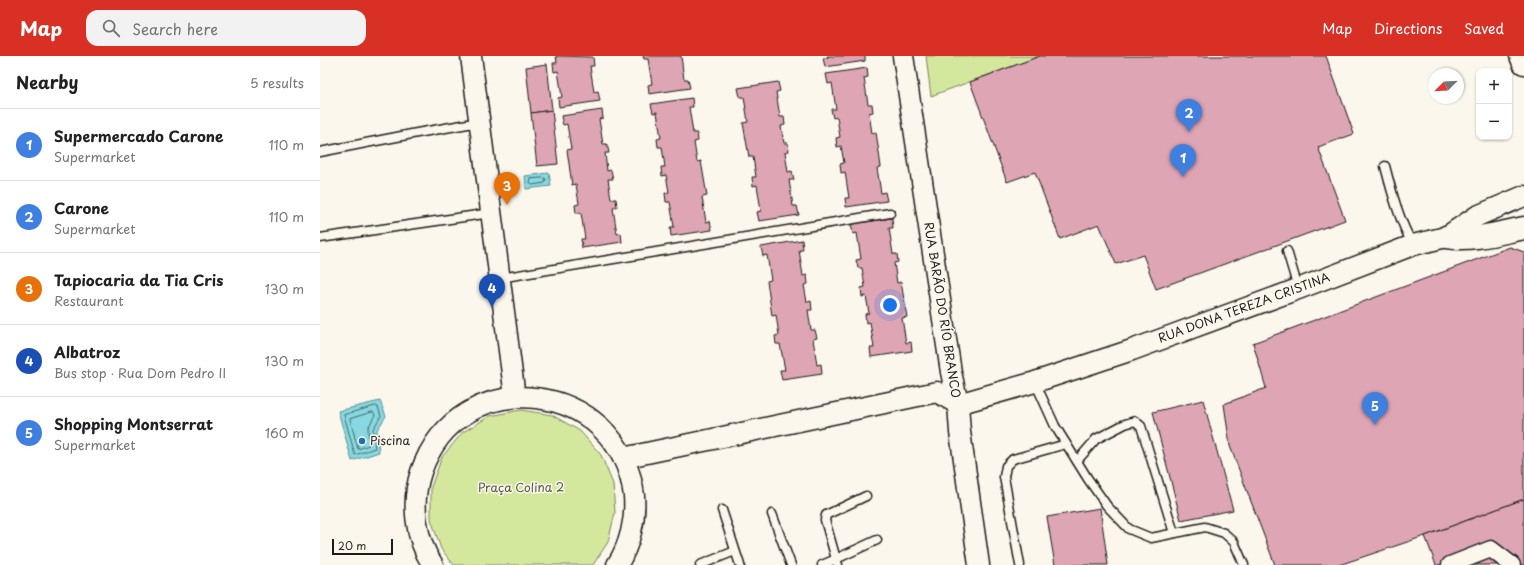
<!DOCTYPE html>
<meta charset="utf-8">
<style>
body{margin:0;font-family:"Playpen Sans",sans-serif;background:#f2f2f2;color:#202124}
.controls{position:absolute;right:12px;top:12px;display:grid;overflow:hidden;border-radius:8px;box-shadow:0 1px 3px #0004}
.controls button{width:36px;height:36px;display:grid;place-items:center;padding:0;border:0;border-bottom:1px solid #e0e0e0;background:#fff;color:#202124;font:20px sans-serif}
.compass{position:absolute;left:1108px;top:12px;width:36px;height:36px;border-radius:50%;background:#fff;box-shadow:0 1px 3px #0004;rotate:246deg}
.scale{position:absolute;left:12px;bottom:10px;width:61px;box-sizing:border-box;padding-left:4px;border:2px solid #1c1c1c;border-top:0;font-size:11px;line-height:14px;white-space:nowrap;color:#1c1c1c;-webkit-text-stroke:3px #fbf7ec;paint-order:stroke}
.you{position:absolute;left:570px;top:249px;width:14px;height:14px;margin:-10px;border:3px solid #fff;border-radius:50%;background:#1a73e8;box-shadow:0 0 0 6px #1a73e833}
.badge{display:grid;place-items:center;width:26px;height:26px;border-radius:50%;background:#d93025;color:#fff;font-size:13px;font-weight:700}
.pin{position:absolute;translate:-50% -33px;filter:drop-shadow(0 1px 2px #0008)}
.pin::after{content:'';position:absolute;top:21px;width:14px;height:12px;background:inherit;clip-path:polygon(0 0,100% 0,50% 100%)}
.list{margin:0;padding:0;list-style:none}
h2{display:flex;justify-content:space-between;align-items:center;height:52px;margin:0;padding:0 16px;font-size:17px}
h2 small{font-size:13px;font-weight:400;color:#757577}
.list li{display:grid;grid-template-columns:26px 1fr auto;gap:12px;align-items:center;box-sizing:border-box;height:72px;padding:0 16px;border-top:1px solid #e0e0e0}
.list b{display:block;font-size:15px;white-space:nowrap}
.list p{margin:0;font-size:13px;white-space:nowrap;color:#757577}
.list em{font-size:13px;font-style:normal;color:#757577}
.icon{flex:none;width:22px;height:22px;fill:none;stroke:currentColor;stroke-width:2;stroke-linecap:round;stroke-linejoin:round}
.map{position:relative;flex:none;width:1204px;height:509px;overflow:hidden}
header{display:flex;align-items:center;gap:24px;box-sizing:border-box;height:56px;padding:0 20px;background:#d93025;color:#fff}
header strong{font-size:19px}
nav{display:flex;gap:22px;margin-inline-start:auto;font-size:14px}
.search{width:280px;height:36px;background:#f2f2f2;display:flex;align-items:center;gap:10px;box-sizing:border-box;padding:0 14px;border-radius:12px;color:#757577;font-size:15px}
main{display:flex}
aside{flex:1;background:#fff}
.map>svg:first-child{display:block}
.green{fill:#d4e89d;stroke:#78825c}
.water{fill:#87d8e0;stroke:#5c8d92}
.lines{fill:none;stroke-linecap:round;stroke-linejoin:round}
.shore{stroke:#47676a;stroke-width:1}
.building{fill:#dea5b5;stroke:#1c1c1c}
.service-casing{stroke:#1c1c1c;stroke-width:11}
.minor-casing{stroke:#1c1c1c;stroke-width:19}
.tertiary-casing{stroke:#1c1c1c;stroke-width:23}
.secondary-casing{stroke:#1c1c1c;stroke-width:25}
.service{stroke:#fbf7ec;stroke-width:8}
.minor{stroke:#fbf7ec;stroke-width:16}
.tertiary{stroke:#fbf7ec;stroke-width:20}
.secondary{stroke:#fbf7ec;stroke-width:22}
.poi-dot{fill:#1f6fb2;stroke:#fbf7ec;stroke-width:1.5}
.labels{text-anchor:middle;stroke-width:3;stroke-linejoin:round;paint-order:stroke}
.street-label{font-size:12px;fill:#1c1c1c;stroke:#fbf7ec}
.poi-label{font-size:12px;fill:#1c1c1c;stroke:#fbf7ec;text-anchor:start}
.park-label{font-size:12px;fill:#535943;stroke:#fbf7ec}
</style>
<header>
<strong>Map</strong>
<div class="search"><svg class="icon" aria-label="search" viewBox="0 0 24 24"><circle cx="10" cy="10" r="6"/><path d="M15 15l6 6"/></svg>Search here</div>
<nav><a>Map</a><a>Directions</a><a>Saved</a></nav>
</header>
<main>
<aside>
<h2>Nearby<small>5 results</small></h2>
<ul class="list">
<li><span class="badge" style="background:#3f7fe0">1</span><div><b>Supermercado Carone</b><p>Supermarket</p></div><em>110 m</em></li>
<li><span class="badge" style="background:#3f7fe0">2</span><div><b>Carone</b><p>Supermarket</p></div><em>110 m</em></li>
<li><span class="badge" style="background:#e8710a">3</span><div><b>Tapiocaria da Tia Cris</b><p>Restaurant</p></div><em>130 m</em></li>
<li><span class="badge" style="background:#1a4fb4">4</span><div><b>Albatroz</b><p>Bus stop · Rua Dom Pedro II</p></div><em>130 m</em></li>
<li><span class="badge" style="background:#3f7fe0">5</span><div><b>Shopping Montserrat</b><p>Supermarket</p></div><em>160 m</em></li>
</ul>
</aside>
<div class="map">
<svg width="1204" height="509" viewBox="0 0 1204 509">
<rect width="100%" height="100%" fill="#fbf7ec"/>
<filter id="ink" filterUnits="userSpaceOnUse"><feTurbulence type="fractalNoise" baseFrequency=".025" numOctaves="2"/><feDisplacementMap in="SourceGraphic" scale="8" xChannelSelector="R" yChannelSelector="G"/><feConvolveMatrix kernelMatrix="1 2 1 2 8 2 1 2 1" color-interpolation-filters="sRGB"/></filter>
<g filter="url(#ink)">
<g class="green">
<polygon points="606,0 720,0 611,40"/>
<polygon points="201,354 232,359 260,375 281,399 293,428 295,457 288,486 273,509 134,509 121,493 111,463 111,431 122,401 143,376 170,360"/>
</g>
<g class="water">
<polygon points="229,117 231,130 206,133 205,120"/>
<polygon points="60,345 66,360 57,374 59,396 32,405 18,355"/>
</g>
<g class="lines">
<g class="shore">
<polygon points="224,122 226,123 225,127 212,129 210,127 211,123"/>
<polygon points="56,350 58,351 61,360 53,373 55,392 35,399 24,359"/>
<polygon points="53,356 55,359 48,372 49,389 38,393 30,363"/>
</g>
</g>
<g class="building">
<polygon points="236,0 273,1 274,10 270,10 274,36 278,35 280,45 239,51 238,42 242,41 238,15 234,16 233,7 237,7"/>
<polygon points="323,0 361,0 364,23 368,23 370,32 329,38 328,29 332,28 328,3 324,3"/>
<polygon points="507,0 545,0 545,5 505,11 503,2 508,2"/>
<polygon points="720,0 1006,0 1034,78 998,91 1025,164 836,233 823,199 796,208 779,168 740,183 715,116 687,126 650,26"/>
<polygon points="227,8 232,54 211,57 206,11"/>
<polygon points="547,12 548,21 544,22 548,48 552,48 553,56 549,57 552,77 556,76 561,111 557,112 561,137 565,136 567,145 526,151 525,142 529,142 525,116 521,117 520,108 524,107 521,90 517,91 516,82 520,81 517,61 513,62 511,53 516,53 512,27 508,28 506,18"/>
<polygon points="458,26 460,35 456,36 460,61 464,61 465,69 461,70 464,87 468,87 469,95 465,96 468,116 472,115 474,124 469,124 473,150 477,150 479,159 439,165 437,156 441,155 437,129 433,130 432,121 436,121 433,101 429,101 423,67 428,66 424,41 420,41 418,32"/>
<polygon points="372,42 373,51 369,51 373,77 377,77 378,85 374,86 377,106 381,105 387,140 382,141 386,166 390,165 392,174 351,180 350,171 354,171 350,146 346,146 345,137 349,136 346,119 342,120 341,111 345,111 342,91 338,91 337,83 341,82 337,56 333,57 331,48"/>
<polygon points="232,54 238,108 217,110 211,57"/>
<polygon points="282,54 283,62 279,63 283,88 287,88 289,97 285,97 287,115 291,114 293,123 288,123 291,143 296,143 297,151 293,152 297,178 301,177 302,186 262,192 261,183 265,183 261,157 256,157 255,149 259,148 256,128 252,129 247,94 251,93 247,68 243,69 241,60"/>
<polygon points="572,162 573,172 569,172 573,198 577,198 578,206 574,207 577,227 581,226 587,261 582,262 586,287 591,286 592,295 551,301 550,292 554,292 550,266 546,267 545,258 549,257 546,240 542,241 541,232 545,231 542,212 538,212 536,204 541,203 537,177 533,178 531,168"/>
<polygon points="482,184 483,194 479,194 483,220 487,219 488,228 484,229 487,246 491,245 492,254 488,254 491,274 495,274 497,282 493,283 497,309 501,308 502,318 462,324 460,314 465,314 460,288 456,288 455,280 459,279 456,259 452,260 447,225 451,224 447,199 443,200 441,191"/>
<polygon points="1190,191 1204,196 1204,443 1105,480 1019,509 955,509 910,390 904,348 946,332 933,287"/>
<polygon points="883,344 913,454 861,464 833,356"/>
<polygon points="1204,443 1204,509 1116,509 1105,480"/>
<polygon points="780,452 788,509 735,509 727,461"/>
</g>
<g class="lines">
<defs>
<g id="service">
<polyline points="0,96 97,77 159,66"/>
<path d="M1065,110c7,27 14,54 28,79"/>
<polyline points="0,182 171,157"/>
<polyline points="967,195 978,232"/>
<polyline points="180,222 570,157"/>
<polyline points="715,326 735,370 768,423 787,450 809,473 831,482 885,471 904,477 914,486 924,509"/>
<polyline points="757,405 776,383 805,368 815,365 821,370 854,477"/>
<polyline points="402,454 420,509"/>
<polyline points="452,458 471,509"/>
<polyline points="380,509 415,495"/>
<polyline points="502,509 516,503 505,464 506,459 546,440"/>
<polyline points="518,509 516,503 557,484"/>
<polyline points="700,509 684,421 686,410 693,403 746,388"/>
</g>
<polyline id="minor" points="1130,509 1171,493 1192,509"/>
<g id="tertiary">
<polyline points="151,0 195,341"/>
<polyline points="583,0 631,316 638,348 640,376 659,509"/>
<polyline points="303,402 617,336 638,348 715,326 812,294 978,233 1093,189 1126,181 1157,160 1204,140"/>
<path d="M113,509c-18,-26 -22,-63 -12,-93 38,-112 199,-93 213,24 2,23 -4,49 -17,69"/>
</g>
<g id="secondary">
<polyline points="1201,0 1204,7"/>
<path d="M1126,181c26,4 53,-4 78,-9"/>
</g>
</defs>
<use href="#service" class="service-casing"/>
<use href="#minor" class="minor-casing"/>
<use href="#tertiary" class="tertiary-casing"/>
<use href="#secondary" class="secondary-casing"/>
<use href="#service" class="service"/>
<use href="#minor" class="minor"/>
<use href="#tertiary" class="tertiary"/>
<use href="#secondary" class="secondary"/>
</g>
</g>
<circle class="poi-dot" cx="42" cy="385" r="4"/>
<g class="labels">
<g class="street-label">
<text transform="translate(924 252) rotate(-20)" y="4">RUA DONA TEREZA CRISTINA</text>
<text transform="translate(622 254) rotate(81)" y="4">RUA BARÃO DO RÍO BRANCO</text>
</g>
<g class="poi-label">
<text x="50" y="389">Piscina</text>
</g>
<g class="park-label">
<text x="201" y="436">Praça Colina 2</text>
</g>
</g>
</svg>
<div class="controls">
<button>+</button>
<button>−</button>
</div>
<svg class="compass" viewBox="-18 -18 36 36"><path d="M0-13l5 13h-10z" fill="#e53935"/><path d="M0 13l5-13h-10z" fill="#757577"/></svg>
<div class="scale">20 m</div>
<div class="you"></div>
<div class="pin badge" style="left:863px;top:121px;background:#3f7fe0">1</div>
<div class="pin badge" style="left:869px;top:76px;background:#3f7fe0">2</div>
<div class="pin badge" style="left:187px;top:149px;background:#e8710a">3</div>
<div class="pin badge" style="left:172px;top:251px;background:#1a4fb4">4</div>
<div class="pin badge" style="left:1055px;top:369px;background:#3f7fe0">5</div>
</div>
</main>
